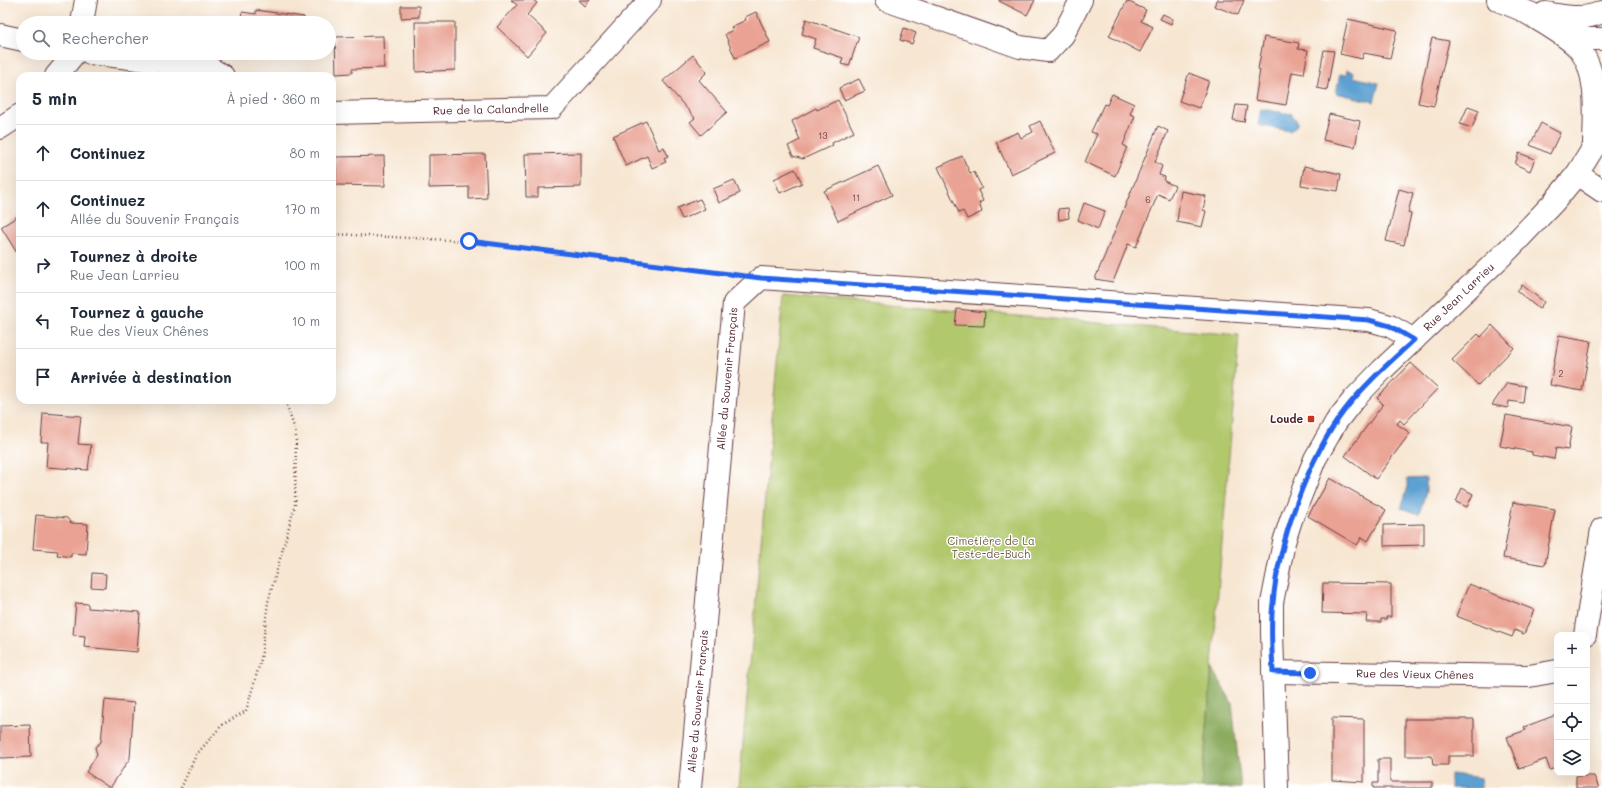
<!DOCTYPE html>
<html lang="fr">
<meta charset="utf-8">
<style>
body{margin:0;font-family:Mali,sans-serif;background:#f2f2f3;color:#1f2937}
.controls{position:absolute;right:12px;bottom:12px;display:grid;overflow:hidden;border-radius:8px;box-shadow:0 4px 16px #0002}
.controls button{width:36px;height:36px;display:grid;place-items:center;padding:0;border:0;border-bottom:1px solid #e0e1e3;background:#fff;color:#1f2937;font:20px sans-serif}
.stop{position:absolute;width:12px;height:12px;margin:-9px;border:3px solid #2563eb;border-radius:50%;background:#fff}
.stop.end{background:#2563eb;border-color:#fff;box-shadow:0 1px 4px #0008}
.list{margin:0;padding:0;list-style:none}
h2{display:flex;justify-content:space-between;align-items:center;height:52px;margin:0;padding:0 16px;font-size:17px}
h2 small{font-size:13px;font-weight:400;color:#747a83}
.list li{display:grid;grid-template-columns:26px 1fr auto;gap:12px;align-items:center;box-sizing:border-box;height:56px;padding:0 16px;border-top:1px solid #e0e1e3}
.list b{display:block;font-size:15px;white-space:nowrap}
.list p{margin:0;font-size:13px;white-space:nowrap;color:#747a83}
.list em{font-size:13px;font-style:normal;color:#747a83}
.icon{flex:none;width:22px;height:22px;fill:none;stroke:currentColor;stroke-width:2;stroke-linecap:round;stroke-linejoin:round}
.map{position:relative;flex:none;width:1602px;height:788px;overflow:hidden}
.search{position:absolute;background:#fff;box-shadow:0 4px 16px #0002;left:16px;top:16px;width:320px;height:44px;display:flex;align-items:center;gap:10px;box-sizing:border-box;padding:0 14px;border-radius:22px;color:#747a83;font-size:15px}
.panel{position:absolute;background:#fff;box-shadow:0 4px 16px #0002;left:16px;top:72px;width:320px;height:332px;border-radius:12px}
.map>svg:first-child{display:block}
.green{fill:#b1c86d;stroke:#7e744c}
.forest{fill:#8cac60;stroke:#6b6646}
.water{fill:#5da1d2;stroke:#54607e}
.building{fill:#e9a293}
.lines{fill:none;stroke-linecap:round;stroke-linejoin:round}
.minor-casing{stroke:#643d44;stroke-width:24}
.path{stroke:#643d44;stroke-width:2.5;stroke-dasharray:1 3;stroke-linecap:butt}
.minor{stroke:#fff;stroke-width:22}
.route{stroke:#2563eb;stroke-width:5}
.poi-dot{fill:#c8321e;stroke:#fff;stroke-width:1.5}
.labels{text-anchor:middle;stroke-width:3;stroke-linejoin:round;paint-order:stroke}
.number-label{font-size:9px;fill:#724045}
.street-label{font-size:11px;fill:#4a1f2b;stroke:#fff}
.poi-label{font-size:11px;font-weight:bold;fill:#4a1f2b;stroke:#fff;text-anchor:end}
.park-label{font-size:11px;fill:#6e5a42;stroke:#fff}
</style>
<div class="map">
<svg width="1602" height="788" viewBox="0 0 1602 788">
<rect width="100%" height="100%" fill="#fff"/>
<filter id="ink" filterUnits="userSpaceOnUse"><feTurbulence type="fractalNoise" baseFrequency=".025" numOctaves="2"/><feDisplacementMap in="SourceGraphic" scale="8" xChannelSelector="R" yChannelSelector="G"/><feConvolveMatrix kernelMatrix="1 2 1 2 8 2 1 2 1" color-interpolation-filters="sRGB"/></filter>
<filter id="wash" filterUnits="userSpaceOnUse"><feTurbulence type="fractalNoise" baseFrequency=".012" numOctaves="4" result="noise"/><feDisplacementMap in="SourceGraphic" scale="16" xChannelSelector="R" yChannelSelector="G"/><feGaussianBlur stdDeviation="0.9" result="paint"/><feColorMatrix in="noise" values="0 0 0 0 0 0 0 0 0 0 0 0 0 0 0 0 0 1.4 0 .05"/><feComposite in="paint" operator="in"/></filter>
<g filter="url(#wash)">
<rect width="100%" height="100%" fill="#f7e6d1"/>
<polygon class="green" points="783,296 1239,335 1202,788 739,788"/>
<polygon class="forest" points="1212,667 1232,703 1241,788 1202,788"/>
<g class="water">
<polygon points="1347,70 1354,72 1353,77 1379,83 1374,102 1336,93 1340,74 1346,75"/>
<polygon points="1261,109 1292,114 1292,116 1297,120 1297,125 1290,131 1258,125"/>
<polygon points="1426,478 1426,492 1419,514 1401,508 1407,490 1407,479"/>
<polygon points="1451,774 1481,778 1481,788 1451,788"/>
</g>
<g id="blocks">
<g class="building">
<polygon points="511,0 533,0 537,3 527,15 547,33 527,56 497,27 517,5"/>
<polygon points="579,0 590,0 585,6"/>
<polygon points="999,0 1035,0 1027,15 999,1"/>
<polygon points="1217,0 1244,0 1238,15 1214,6"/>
<polygon points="1127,1 1146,10 1141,21 1153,27 1140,52 1109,36"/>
<polygon points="401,6 419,6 419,17 401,18"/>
<polygon points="256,10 304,17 303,23 240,23 242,12 256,14"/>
<polygon points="756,12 770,42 735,58 725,34 733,30 731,27 746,20 745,17"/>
<polygon points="1163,14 1173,19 1171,24 1160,19"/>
<polygon points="806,19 859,37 849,66 841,64 843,58 813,48 816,39 802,34"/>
<polygon points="1348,19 1397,30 1390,58 1364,53 1362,59 1340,54"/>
<polygon points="415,22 455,22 455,70 416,72"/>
<polygon points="904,28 916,33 912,44 900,40"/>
<polygon points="383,36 384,68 352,69 352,73 336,74 335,37"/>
<polygon points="1264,37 1299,43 1298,49 1308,50 1304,74 1292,72 1286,105 1255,100 1260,70 1258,69"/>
<polygon points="1432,38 1449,41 1434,106 1418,103"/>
<polygon points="1324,50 1334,51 1327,90 1317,88"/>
<polygon points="693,55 707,72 699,80 727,112 701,135 690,122 695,118 663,81"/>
<polygon points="1189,73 1209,81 1199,108 1179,101"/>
<polygon points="859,79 865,91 844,100 839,88"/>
<polygon points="1112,94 1134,104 1130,114 1135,116 1123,145 1127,147 1115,176 1085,162 1097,134 1091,132 1104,104 1107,105"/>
<polygon points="838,100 854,132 832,143 833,145 803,159 793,156 788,146 800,140 792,121 816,108 817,110"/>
<polygon points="1236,105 1247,106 1244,122 1233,120"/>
<polygon points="1468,106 1479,110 1472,128 1460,124"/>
<polygon points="1329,114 1360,121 1355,147 1323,140"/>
<polygon points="646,121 659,150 664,147 668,156 664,158 666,162 652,168 647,156 626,166 613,136"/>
<polygon points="1040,121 1055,153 1011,174 996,142 1018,132 1021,138 1033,132 1030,126"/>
<polygon points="1541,123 1560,133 1550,154 1530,145"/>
<polygon points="1158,126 1168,131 1155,162 1162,166 1159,175 1165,177 1164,181 1175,186 1169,199 1158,194 1136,247 1128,244 1113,282 1095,279"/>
<polygon points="581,153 581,187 538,188 538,197 526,197 525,154"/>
<polygon points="1519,153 1535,159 1530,171 1515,164"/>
<polygon points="485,154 487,198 469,199 469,187 429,188 429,155"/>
<polygon points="384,156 385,186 336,185 336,157"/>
<polygon points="962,156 970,173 974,172 982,188 978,190 983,201 979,203 982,212 967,219 963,211 959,213 938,167"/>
<polygon points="878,166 892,195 838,221 824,191"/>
<polygon points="1304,166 1341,174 1338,191 1301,185"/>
<polygon points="795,169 802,183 780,193 774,179"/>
<polygon points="734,180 740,193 719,203 713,189"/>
<polygon points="1399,189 1413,193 1408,213 1411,214 1404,245 1386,241"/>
<polygon points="1181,191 1206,196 1203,210 1206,211 1202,227 1177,222"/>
<polygon points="700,199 705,209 682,219 677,208"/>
<polygon points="1084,203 1105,211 1098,229 1078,220"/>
<polygon points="1068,208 1069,218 1059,220 1058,209"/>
<polygon points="20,215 20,258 1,227"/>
<polygon points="1522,285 1544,302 1539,309 1517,291"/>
<polygon points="957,309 985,312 984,326 955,325"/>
<polygon points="1492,325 1514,348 1478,385 1452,360 1478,334 1481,337"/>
<polygon points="1559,335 1591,341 1582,391 1550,385"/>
<polygon points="1411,363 1438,388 1404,424 1400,420 1397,424 1410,433 1376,479 1345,456 1383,404 1377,398"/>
<polygon points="1507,383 1525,386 1523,403 1509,401 1508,408 1492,405"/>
<polygon points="43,413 81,416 78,444 91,445 88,470 46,467 48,442 41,442"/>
<polygon points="1506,415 1572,427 1568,450 1556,448 1554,459 1532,455 1532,452 1500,446"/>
<polygon points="1330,478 1386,510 1368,541 1362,537 1357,545 1308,516"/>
<polygon points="1462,488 1473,494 1467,507 1456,502"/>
<polygon points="1513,502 1555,509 1545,565 1503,558"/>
<polygon points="36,515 67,518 71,523 88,524 86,554 71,553 71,557 57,555 58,551 33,549"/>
<polygon points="1424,524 1424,545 1384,546 1384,525"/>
<polygon points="92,573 106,574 105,588 91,587"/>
<polygon points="1323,583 1391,584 1391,617 1386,617 1387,619 1381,619 1381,622 1366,622 1367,614 1322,613"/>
<polygon points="1469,584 1534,610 1524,634 1515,630 1512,637 1456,616"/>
<polygon points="76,603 88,604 88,608 140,612 137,652 84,647 85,636 73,635"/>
<polygon points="105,700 134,703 130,758 110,788 86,772 97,755 95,747 101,742"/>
<polygon points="1556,715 1557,767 1550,770 1546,759 1519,769 1507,737 1526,730 1524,727"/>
<polygon points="1332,718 1364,719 1364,782 1332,780"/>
<polygon points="1405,719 1474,719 1474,756 1448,756 1448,765 1433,765 1432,756 1405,756"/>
<polygon points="30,725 31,757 0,758 0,726"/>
<polygon points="1378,759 1390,759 1390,782 1432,782 1432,788 1373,788 1373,783 1378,783"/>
<polygon points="1576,776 1594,776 1599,788 1576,788"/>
</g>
</g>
</g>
<g filter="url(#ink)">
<use href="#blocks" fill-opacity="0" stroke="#643d44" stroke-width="1"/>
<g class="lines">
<defs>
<g id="minor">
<polyline points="886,0 1020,47 1048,51 1063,35 1081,0"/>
<polyline points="1498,0 1532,14"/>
<path d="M1519,8c17,11 47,26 60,41 21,25 15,69 15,98"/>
<path d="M1545,13c20,3 38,8 57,-1"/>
<polyline points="82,23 86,0"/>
<polyline points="1563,29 1587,39 1602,39"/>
<polyline points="0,35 23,40"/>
<polyline points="90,53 210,68 223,76"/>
<polyline points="56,76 75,53"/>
<path id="s1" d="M332,113l220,-5 98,-108"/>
<polyline points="0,128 20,115"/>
<polyline points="1577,174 1602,191"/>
<polyline points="1585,635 1602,529"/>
<path id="s2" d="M1273,672l256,4 28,-5"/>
<path id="s3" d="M690,788l44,-485 27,-25 608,42 21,6 24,14"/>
<path id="s4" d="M1277,788l-5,-155v-30l12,-61 7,-22 24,-61 21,-37 18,-23 28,-29 128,-122 43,-45 24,-29 25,-40"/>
</g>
</defs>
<use href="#minor" class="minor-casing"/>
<g class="path">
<polyline points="332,234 469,241 729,274"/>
<polyline points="181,788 196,755 222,725 246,711 261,659 268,602 295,505 296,433 285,400"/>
</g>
<use href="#minor" class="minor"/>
</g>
</g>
<g class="lines" filter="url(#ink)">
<path class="route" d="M469,241l292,37 608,42 21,6 24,14c-25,23 -50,45 -70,71 -36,47 -66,133 -71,192 -3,23 -1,46 0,69l37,1"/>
</g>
<rect class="poi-dot" x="1307" y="415" width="8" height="8" rx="2"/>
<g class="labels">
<g class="number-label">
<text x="823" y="139">13</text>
<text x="856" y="201">11</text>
<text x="1148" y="203">6</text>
<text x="1561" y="377">2</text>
</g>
<g class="street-label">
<text dy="4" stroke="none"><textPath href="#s1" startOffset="159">Rue de la Calandrelle</textPath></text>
<text dy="4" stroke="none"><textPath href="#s4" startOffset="554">Rue Jean Larrieu</textPath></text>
<text dy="4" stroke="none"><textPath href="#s3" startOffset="411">Allée du Souvenir Français</textPath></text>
<text dy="4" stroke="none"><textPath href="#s2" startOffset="142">Rue des Vieux Chênes</textPath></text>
<text dy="4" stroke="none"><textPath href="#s3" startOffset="87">Allée du Souvenir Français</textPath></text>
</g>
<g class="poi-label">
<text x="1303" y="423">Loude</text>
</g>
<g class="park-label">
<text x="991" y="545">Cimetière de La<tspan x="991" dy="13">Teste-de-Buch</tspan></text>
</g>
</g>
</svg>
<div class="controls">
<button>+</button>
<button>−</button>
<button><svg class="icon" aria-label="locate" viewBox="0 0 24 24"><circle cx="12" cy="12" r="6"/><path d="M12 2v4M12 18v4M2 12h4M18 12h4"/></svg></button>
<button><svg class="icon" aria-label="layers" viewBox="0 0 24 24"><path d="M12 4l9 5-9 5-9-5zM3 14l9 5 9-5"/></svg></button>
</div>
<div class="stop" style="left:469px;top:241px"></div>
<div class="stop end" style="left:1310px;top:673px"></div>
<div class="search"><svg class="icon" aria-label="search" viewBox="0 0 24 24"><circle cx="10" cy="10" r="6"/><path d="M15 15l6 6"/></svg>Rechercher</div>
<section class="panel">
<h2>5 min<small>À pied · 360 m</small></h2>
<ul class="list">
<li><svg class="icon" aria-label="ahead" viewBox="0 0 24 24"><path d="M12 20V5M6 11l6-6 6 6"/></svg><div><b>Continuez</b></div><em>80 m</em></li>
<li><svg class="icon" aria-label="ahead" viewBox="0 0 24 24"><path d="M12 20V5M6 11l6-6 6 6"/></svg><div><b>Continuez</b><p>Allée du Souvenir Français</p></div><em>170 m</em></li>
<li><svg class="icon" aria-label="right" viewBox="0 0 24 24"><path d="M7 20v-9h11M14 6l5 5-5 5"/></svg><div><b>Tournez à droite</b><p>Rue Jean Larrieu</p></div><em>100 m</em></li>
<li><svg class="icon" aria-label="left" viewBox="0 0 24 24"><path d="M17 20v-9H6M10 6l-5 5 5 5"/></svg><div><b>Tournez à gauche</b><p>Rue des Vieux Chênes</p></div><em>10 m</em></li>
<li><svg class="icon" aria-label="arrive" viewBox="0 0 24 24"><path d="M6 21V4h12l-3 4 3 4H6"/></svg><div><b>Arrivée à destination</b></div></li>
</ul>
</section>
</div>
